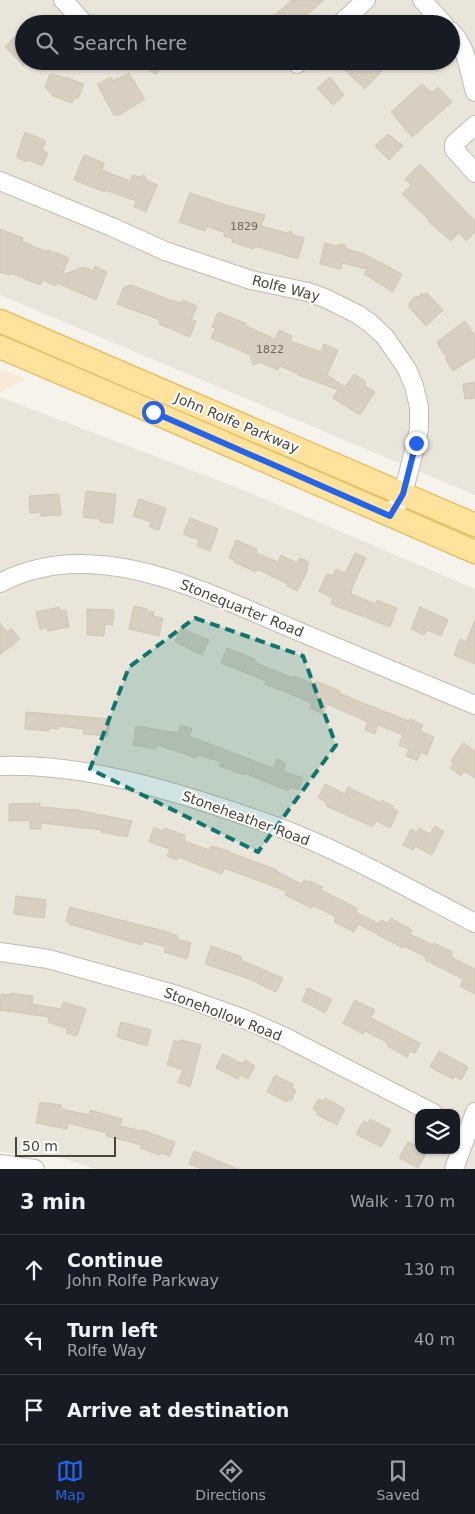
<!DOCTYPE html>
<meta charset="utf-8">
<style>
body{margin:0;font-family:"DejaVu Sans",sans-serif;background:#242831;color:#f1f3f6}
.controls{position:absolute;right:15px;bottom:15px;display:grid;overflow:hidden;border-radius:10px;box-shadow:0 1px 4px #0004}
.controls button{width:45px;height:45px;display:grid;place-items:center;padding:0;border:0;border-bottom:1px solid #363941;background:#171b24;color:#f1f3f6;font:25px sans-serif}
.scale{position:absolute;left:15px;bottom:12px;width:101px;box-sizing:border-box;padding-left:5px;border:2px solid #4b4439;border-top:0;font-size:14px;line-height:18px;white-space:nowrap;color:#4b4439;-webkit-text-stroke:4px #fff;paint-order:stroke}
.stop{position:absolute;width:15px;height:15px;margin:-11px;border:4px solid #2563eb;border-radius:50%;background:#fff}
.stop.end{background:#2563eb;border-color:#fff;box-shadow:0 1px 5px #0008}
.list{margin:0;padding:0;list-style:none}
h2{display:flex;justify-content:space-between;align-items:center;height:65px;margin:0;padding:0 20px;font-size:21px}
h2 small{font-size:16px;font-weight:400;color:#9ea1a6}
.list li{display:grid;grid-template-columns:32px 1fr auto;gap:15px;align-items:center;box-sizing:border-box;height:70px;padding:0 20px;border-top:1px solid #363941}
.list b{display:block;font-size:19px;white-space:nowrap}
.list p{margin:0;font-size:16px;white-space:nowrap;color:#9ea1a6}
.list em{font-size:16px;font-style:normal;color:#9ea1a6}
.icon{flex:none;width:28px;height:28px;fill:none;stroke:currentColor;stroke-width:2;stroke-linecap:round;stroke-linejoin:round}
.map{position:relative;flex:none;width:475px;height:1169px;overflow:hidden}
.search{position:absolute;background:#171b24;box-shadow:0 1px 4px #0004;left:15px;right:15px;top:15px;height:55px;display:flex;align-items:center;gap:12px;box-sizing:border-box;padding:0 18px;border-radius:28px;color:#9ea1a6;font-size:19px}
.sheet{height:275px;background:#171b24}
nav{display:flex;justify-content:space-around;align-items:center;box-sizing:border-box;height:70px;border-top:1px solid #363941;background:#171b24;font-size:14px;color:#9ea1a6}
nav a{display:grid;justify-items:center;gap:2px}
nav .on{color:#2563eb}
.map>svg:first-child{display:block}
.residential{fill:#eae5da;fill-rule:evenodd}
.commercial{fill:#f7ead8}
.building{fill:#d8cfc1;stroke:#d3c7b4}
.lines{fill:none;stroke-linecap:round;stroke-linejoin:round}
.minor-casing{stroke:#c2bbae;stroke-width:20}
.major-casing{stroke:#e6c16a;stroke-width:25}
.minor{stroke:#fff;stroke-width:18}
.major{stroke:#ffe39c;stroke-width:22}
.route{stroke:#2563eb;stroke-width:6}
.marked{fill:#0f766e;fill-opacity:0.2;stroke:#0f766e;stroke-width:4;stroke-dasharray:10 6;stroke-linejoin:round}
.labels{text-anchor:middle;stroke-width:4;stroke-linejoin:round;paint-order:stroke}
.number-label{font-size:11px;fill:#6e675b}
.street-label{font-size:14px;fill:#4b4439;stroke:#fff}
</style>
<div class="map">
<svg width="475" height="1169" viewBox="0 0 475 1169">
<rect width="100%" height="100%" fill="#f6f3ec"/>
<g class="residential">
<path d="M0,0h475v495l-475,-200zM24,24h427v37h-427z"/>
<path d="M0,397l246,94 229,98v580h-381l-38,-13 -56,-4zM419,1113h37v37h-37z"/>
</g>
<polygon class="commercial" points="0,369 25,379 0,393"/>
<g class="building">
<polygon points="292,0 324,0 297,24 264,24"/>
<polygon points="24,27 24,66 5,47"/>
<polygon points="137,61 166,61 156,75"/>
<polygon points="347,61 380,61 385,67 365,89 341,67"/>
<polygon points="129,73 145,99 119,115 114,115 97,84 111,77 113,81"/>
<polygon points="50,74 68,78 84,84 78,99 75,97 72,103 53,96 45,87"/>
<polygon points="330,77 344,95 333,105 317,88"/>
<polygon points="422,84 432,93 438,87 452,102 412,137 391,112"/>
<polygon points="25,132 46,141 42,150 48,153 42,166 28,160 27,162 17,158 17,155"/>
<polygon points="388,134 403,146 389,160 375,146"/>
<polygon points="84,155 104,163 102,170 130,181 133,175 139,177 144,175 146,180 157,185 146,212 134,207 136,201 106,190 105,192 74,180"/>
<polygon points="420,164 475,221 475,232 466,241 459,233 451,241 428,221 429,220 402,194 411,185 405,179"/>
<polygon points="190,193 233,207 265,215 261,226 287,233 291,231 293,235 304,238 298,259 255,246 254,249 232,242 233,239 224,236 225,233 207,226 205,231 179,222"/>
<polygon points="0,229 23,238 22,241 47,252 48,250 54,253 55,252 69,258 62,275 84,267 93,271 95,266 107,272 96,300 57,283 56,286 43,280 40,285 10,273 9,275 0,272"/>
<polygon points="325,243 336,246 340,244 345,245 347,249 362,253 402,274 393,292 364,274 367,269 342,263 341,269 320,264"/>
<polygon points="131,285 170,300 182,303 183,300 197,306 191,319 196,321 190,337 159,324 160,320 117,304 124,287"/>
<polygon points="426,292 443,310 426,326 409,307 409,303 416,296 418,297 422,293 424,295"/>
<polygon points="218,312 245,323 246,326 275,339 279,330 292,336 290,341 321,352 324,344 338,350 327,375 345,387 354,374 366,382 364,385 375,392 360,415 333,398 338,390 298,375 297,373 280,366 278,370 259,362 253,365 252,359 250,358 251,355 211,338 216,328 212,327"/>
<polygon points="465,321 475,336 475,357 453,371 445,359 447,358 438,345 438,341"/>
<polygon points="475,382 475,398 465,399 463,384"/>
<polygon points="86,491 116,494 113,523 100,522 100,519 83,517"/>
<polygon points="59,494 61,515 41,516 41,512 30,513 29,496"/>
<polygon points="139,499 166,508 159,530 149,527 151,522 133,516"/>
<polygon points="190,518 218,529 210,551 197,546 199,540 183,534"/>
<polygon points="236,540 257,549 256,553 278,562 281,555 297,563 300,558 309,562 306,569 308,570 297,591 287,586 288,584 257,569 256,572 234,562 235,560 229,558"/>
<polygon points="355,553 366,558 353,585 351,594 376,604 377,600 397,608 390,627 331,604 333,599 319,591 327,574 333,576 336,569 345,573"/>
<polygon points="134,606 147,609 147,611 154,612 153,616 163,618 159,636 129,629"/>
<polygon points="59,607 60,611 66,610 69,627 48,631 47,627 40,629 36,612"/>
<polygon points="420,607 448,620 441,636 427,630 424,635 411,629"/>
<polygon points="87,609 114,610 113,625 105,624 104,636 87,635"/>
<polygon points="475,620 475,664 454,655 460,639 466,642"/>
<polygon points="0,623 7,632 11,628 20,639 0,655"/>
<polygon points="181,628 209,640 202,655 175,642"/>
<polygon points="227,648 255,659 254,662 293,678 293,676 315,684 316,681 340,691 339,693 363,703 409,721 410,719 423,725 420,731 434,737 427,755 421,752 417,761 406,756 409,749 399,745 403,735 378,725 375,734 365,730 368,722 327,704 323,714 310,708 312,703 265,684 266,681 221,663"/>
<polygon points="26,712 110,719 108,736 83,734 84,729 59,726 58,729 50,728 49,731 25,729"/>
<polygon points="181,725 192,729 189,736 273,768 277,759 286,763 283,771 303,778 299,790 289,787 288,791 244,773 244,775 219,766 221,762 197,755 196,758 157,745 156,749 133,745 136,726 178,733"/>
<polygon points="463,743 475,751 475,778 464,771 461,776 450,768 454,763 451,761"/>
<polygon points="325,784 345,794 348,787 381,803 382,800 393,806 392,808 398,811 390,828 376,821 373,827 326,806 327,802 318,798"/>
<polygon points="40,803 40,807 77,810 132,821 127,837 101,832 102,830 41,823 41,829 30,829 30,820 9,821 9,804"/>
<polygon points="435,826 444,831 432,855 415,846 413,850 403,845 411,829 417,832 419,828 430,834"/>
<polygon points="154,827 163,831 164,828 185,835 184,841 209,850 211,846 230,851 229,852 277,870 276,871 301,884 304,880 309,882 310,881 323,887 321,890 357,908 356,912 379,924 381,920 388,923 391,918 412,930 410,934 433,945 434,943 453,952 451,957 475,969 475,994 460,986 463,979 425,960 426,957 404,946 403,948 358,924 354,932 334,922 336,917 314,906 312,908 285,895 286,891 224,868 222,874 178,857 177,860 167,856 170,849 149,842"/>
<polygon points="16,896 46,900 44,918 14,914"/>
<polygon points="70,907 164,931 178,936 177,939 191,943 187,959 164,952 166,947 143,941 142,945 69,924 70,922 66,921"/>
<polygon points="211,946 242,957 241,960 283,978 276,992 249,979 205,964"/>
<polygon points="308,988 332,999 325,1013 302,1001"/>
<polygon points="10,993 33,996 32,1004 61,1009 63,1002 86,1009 77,1036 66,1033 68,1029 48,1022 49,1017 0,1010 1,994 10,995"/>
<polygon points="355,1000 375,1010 371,1018 420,1043 415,1053 410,1051 407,1057 387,1046 388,1043 365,1031 363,1034 343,1023"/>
<polygon points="121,1022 151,1030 147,1046 117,1037"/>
<polygon points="181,1040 201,1045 190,1087 178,1082 183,1070 167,1065 174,1041 180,1042"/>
<polygon points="439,1051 468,1067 461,1080 454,1076 453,1079 430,1067"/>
<polygon points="223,1054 243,1064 245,1060 255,1066 248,1079 240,1075 238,1079 216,1068"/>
<polygon points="275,1075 294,1085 292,1088 296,1090 291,1101 288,1099 287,1102 267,1092"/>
<polygon points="325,1098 345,1109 337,1125 316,1114 318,1112 313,1109 318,1099 324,1101"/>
<polygon points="40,1102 61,1105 61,1109 89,1115 90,1110 122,1119 120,1126 142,1131 142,1130 175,1142 170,1156 161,1153 160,1155 140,1148 142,1145 106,1136 107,1133 68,1123 67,1129 36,1123"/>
<polygon points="370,1119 391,1130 381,1147 356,1134 364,1121 368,1123"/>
<polygon points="408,1142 419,1147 419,1150 427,1152 418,1168 399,1158"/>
<polygon points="194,1151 238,1169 202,1169 189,1164"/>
</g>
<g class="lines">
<defs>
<g id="minor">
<polyline points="63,0 85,24"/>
<polyline points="422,0 444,24"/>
<polyline points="340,24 366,0"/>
<path d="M451,31c16,16 18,40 24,61"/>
<polyline points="297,64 300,61"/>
<polyline points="475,125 454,144 454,149 475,173"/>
<polyline points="0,181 112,227 165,251 251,280 308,292 327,299 357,314 370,323 385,337 407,369 414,386 419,407 419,428 416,443 403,494 391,516"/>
<path d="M0,583c96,-51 211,12 300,49 58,24 117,49 175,73"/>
<path d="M0,766c67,-2 134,14 198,34 33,11 67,21 100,35 61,25 119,58 177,88"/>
<polyline points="0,952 48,959 177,995 242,1018 285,1037 433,1113"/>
<polyline points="0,1164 35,1169"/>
<polyline points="454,1169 475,1112"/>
</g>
<g id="major">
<polyline points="0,321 475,525"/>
<polyline points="0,347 153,412 475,552"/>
</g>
</defs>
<use href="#minor" class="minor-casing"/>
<use href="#major" class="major-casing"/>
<use href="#minor" class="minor"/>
<use href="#major" class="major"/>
</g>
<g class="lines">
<polyline class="route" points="153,412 390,516 403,494 416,443"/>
</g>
<path class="marked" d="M195,618l108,38 33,89 -78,107 -168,-83 39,-102z"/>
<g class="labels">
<g class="number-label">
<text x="244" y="230">1829</text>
<text x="270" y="353">1822</text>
</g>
<g class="street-label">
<text transform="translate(286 288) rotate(14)" y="5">Rolfe Way</text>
<text transform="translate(237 423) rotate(23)" y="5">John Rolfe Parkway</text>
<text transform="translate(242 608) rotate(22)" y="5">Stonequarter Road</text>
<text transform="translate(246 818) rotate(20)" y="5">Stoneheather Road</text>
<text transform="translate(223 1014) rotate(21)" y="5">Stonehollow Road</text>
</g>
</g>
</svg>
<div class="controls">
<button><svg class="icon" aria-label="layers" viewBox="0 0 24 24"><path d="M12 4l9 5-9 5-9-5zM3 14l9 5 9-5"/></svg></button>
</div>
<div class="scale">50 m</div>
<div class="stop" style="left:153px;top:412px"></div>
<div class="stop end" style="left:416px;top:443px"></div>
<div class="search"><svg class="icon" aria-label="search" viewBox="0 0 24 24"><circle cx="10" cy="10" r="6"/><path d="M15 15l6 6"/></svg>Search here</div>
</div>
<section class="sheet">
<h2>3 min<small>Walk · 170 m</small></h2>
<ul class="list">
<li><svg class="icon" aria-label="ahead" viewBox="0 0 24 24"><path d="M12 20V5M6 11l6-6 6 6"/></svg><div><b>Continue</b><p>John Rolfe Parkway</p></div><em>130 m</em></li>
<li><svg class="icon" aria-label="left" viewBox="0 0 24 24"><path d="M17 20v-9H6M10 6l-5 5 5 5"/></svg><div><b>Turn left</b><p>Rolfe Way</p></div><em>40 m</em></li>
<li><svg class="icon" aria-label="arrive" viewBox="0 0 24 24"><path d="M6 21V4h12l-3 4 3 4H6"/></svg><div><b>Arrive at destination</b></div></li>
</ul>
</section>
<nav>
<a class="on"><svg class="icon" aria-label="map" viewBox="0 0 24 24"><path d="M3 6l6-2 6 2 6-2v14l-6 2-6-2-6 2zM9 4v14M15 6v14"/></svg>Map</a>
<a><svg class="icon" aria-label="directions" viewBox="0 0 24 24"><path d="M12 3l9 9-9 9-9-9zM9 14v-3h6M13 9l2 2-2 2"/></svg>Directions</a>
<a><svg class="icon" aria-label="saved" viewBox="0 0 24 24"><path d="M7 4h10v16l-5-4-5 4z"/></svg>Saved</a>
</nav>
